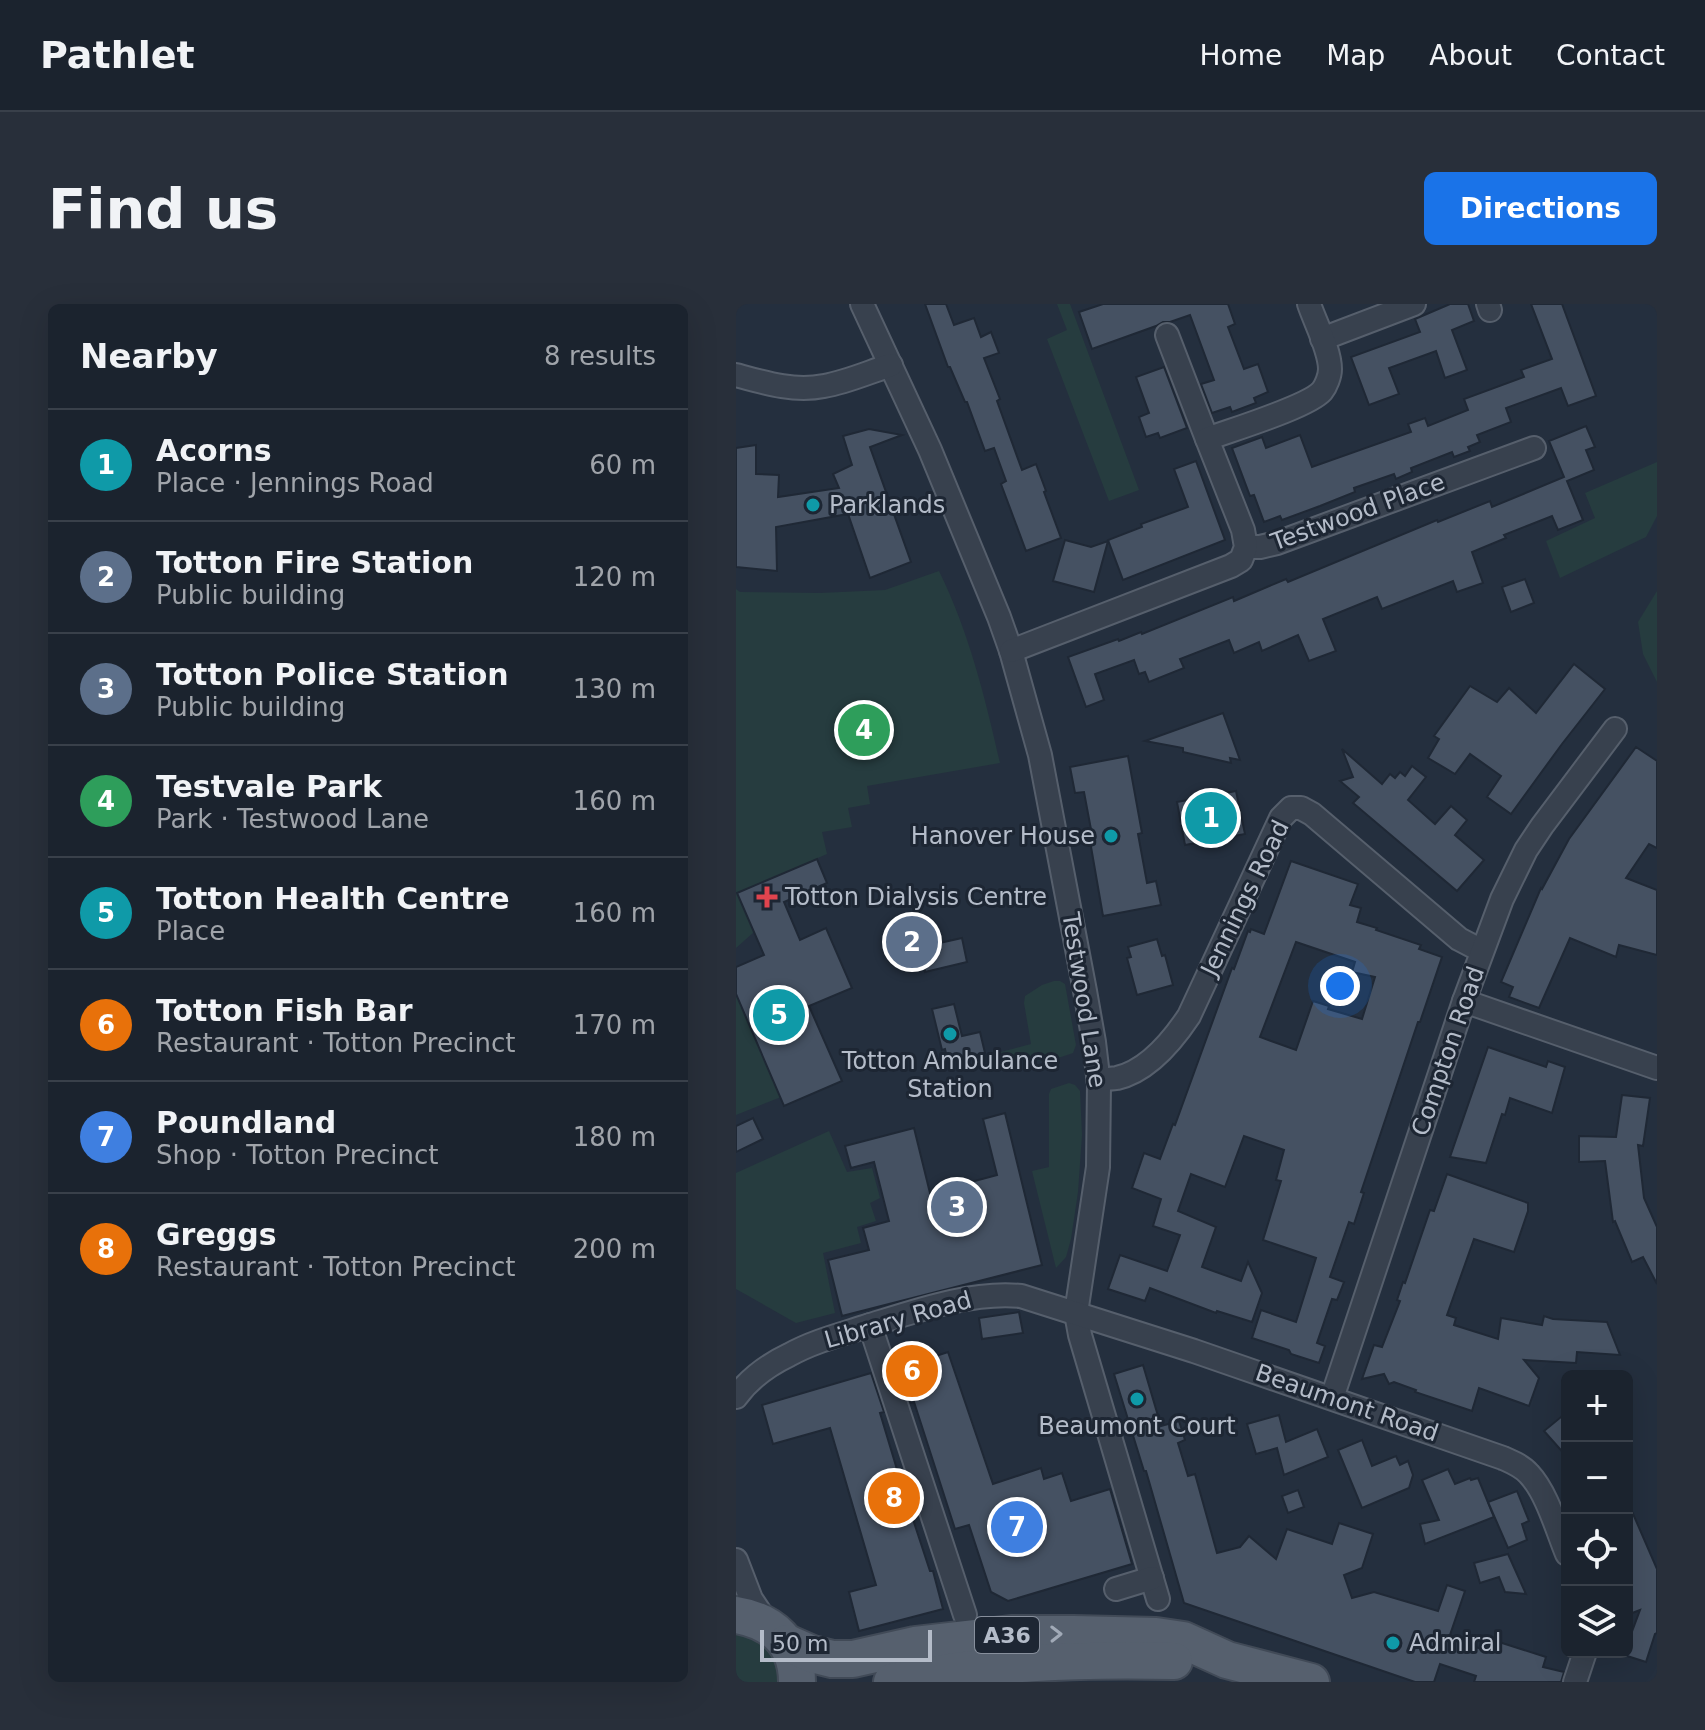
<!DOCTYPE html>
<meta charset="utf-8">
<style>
body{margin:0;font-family:"DejaVu Sans",sans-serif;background:#282f3a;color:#f1f3f6}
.controls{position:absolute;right:24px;bottom:24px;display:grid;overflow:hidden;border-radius:12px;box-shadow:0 8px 32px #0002}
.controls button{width:72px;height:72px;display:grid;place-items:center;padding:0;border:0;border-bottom:2px solid #39404a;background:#1b232e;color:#f1f3f6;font:40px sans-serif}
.scale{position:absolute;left:24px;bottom:20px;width:172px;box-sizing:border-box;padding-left:8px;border:4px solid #b4bcc9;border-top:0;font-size:22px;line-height:28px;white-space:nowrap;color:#b4bcc9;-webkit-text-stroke:6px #1d2633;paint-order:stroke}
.you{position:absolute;left:604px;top:682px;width:28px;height:28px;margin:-20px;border:6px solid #fff;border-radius:50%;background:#1a73e8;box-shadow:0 0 0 12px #1a73e833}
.badge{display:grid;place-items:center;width:52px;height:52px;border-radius:50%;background:#1a73e8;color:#fff;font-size:26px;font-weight:700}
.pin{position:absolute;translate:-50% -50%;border:4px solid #fff;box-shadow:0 2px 8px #0006}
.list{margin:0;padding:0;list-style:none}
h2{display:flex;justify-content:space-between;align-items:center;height:104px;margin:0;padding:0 32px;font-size:34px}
h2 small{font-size:26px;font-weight:400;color:#a0a4aa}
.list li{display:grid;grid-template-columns:52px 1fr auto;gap:24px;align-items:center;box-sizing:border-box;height:112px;padding:0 32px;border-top:2px solid #39404a}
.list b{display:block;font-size:30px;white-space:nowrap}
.list p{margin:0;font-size:26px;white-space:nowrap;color:#a0a4aa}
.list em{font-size:26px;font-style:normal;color:#a0a4aa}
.icon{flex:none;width:44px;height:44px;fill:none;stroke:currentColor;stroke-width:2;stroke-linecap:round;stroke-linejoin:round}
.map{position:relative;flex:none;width:921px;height:1378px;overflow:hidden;border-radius:12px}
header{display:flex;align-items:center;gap:48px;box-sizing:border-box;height:112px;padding:0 40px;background:#1b232e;border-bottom:2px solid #39404a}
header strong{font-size:38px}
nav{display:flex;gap:44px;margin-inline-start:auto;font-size:28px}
.intro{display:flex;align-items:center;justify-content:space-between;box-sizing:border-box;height:192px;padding:0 48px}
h1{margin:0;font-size:56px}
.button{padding:20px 36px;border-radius:12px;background:#1a73e8;color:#fff;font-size:28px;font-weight:700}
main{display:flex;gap:48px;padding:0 48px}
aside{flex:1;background:#1b232e;border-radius:12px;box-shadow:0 8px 32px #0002}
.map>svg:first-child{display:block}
.green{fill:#263c3f}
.building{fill:#455162;stroke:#1f2835;stroke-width:2;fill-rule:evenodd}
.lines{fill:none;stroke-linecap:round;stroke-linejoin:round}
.street-casing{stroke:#565f6c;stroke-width:26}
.primary-casing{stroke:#414a57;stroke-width:40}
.street{stroke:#38414e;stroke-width:22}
.primary{stroke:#56606e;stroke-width:36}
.oneway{stroke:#a1aab7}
.culture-dot{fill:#0f9aa8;stroke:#1d2633;stroke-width:3}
.health-dot{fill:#e0444e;stroke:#1d2633;stroke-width:3}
.labels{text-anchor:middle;stroke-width:6;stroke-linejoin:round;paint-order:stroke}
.shield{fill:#1d2633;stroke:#878f9c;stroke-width:2}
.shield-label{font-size:22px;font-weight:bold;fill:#b4bcc9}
.poi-label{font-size:24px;fill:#b4bcc9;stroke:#1d2633;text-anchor:start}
.street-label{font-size:24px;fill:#b4bcc9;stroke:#1d2633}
</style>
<header>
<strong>Pathlet</strong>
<nav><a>Home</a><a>Map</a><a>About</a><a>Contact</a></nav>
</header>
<div class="intro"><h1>Find us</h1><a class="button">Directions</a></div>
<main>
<aside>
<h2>Nearby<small>8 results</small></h2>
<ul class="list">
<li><span class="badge" style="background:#0f9aa8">1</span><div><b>Acorns</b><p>Place · Jennings Road</p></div><em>60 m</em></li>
<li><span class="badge" style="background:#5c6f8a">2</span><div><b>Totton Fire Station</b><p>Public building</p></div><em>120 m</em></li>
<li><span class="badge" style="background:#5c6f8a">3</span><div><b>Totton Police Station</b><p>Public building</p></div><em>130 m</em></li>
<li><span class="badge" style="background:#2e9e5b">4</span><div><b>Testvale Park</b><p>Park · Testwood Lane</p></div><em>160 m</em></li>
<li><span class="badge" style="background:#0f9aa8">5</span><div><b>Totton Health Centre</b><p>Place</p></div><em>160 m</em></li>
<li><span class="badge" style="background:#e8710a">6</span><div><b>Totton Fish Bar</b><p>Restaurant · Totton Precinct</p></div><em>170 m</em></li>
<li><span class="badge" style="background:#3f7fe0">7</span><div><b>Poundland</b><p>Shop · Totton Precinct</p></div><em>180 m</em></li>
<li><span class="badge" style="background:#e8710a">8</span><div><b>Greggs</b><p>Restaurant · Totton Precinct</p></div><em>200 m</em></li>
</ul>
</aside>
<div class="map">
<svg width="921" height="1378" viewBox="0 0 921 1378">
<rect width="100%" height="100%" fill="#242f3e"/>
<g class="green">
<polygon points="321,0 334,0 403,186 373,197 311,35 331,26"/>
<polygon points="921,158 921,212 910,233 824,274 810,237 859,214 849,189"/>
<path d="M203,267c30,61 46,126 61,192l-133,23 3,18 -22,4 4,19 -30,5 5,22 -90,39 17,39 -18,16v-359l4,3 80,1 65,-3z"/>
<polygon points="921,287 921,378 907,350 902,318"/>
<polygon points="318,677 324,677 329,680 340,741 337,749 316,756 306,757 257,750 295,740 288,699 289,692 306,681"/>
<polygon points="0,690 45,793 0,811"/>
<polygon points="333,779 339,781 344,787 346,831 342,888 335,935 330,953 320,964 296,867 313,863 313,790 315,785"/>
<polygon points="93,827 111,868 136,864 144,894 134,899 140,917 121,923 125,939 87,949 99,1009 60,1019 0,985 0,869"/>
<polygon points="0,1325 35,1344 47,1378 0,1378"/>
</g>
<g class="building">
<polygon points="189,0 210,0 218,21 238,14 245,33 255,28 263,49 248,54 264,95 261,97 286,166 300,160 310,187 308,188 325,234 290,247 265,180 270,177 258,144 249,147 231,98 229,98 214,63 212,63"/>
<polygon points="367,0 492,0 499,20 492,23 508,65 522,60 532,88 518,94 520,99 496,108 494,103 476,109 465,80 478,76 454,11 434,18 427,18 420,22 356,45 343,8"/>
<polygon points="714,0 732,0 738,17 716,26 731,66 709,74 700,47 653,64 663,90 633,101 615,53 684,28 679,15"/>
<polygon points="795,0 826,0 860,92 832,102 825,84 770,104 775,118 741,131 744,138 732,143 734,147 718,153 716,148 675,164 676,168 660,175 658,170 618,184 619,188 584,202 546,216 544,212 528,218 518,191 514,192 496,144 526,133 530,144 564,131 576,163 675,128 672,120 689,114 692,122 732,106 728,95 788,73 785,66 816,55"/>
<polygon points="428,63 451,124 424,134 422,129 410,133 403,113 413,109 400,73"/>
<polygon points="850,122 859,143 850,146 858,166 831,177 847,216 822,226 816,212 768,231 770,234 736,248 747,279 721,288 717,277 646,305 641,293 587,315 600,347 573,357 562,331 526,347 523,338 498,349 493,336 444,355 448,364 413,378 409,368 403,370 398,356 359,370 368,396 350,403 332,353 382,335 383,337 405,328 406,330 497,293 498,297 550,275 552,278 701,216 702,218 754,197 756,203 828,173 813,137"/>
<polygon points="133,125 166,131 134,143 175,258 134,274 112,210 40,223 41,267 0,263 0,144 20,141 20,170 43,171 42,193 103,184 97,170 116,161 107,132"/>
<polygon points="460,157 489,236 387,276 372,236 406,223 405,220 452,203 438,165"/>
<polygon points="329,236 355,243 372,237 358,288 317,277"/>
<polygon points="789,275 798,299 775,308 766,283"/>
<polygon points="838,360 869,385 826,440 775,510 751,493 765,472 734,450 719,470 692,454 703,435 698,432 734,382 761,398 773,384 800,409"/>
<polygon points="487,409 504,456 494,454 495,459 447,448 447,444 409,437"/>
<polygon points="900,443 921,457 921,544 913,540 890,574 921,586 921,651 883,641 880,653 834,634 803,704 773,693 777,683 765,678 805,584 806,585 833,535"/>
<polygon points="606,445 646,480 654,470 659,474 664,468 669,472 676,462 690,473 672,496 699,520 715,502 731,516 719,531 748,556 721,587 617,499 623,493 604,477 617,473"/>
<polygon points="392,452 406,529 402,530 411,579 420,577 425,601 367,612 354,537 357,536 348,488 339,489 334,463"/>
<polygon points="500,487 509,530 449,541 441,498"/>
<polygon points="81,555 91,579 48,598 64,636 90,624 116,684 73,702 106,777 48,802 0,690 0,663 28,651 1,589"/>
<path d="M555,557l67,23 -8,21 11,3 -4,14 20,6 -1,2 45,15 -2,4 23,8 -22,65h-2l-57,170 3,1 -10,31 -5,-2 -19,55 14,5 -7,18 -5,-1 -15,44 8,3 -6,17 -28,-9 -2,-4 -37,-12 9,-28 35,12 20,-64 -53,-18 18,-59 -5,-1 8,-30 -40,-14 -19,51 -34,-13 -13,37 38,16 -14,40 39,14 7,-19 14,31 -10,29 -35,-11 -1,2 -66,-25 -5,13 -37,-12 12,-34 47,16 13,-36 -27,-9 8,-27 -29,-11 12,-35 16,6 13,-35 2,1 8,-22 49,-135 2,1 14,-38 2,1 1,-3 13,5zM560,638l59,20 -3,10 23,5 -13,42 -34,-10 1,-3 -16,-5 -17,49 -36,-13z"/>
<polygon points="184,613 190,642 226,634 231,658 189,668 185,649 167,653 160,618"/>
<polygon points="421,635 426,652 429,651 437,681 401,691 391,654 395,653 392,643"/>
<polygon points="218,700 226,732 244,728 249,749 212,758 209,745 206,746 196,705"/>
<polygon points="752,743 810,763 812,757 829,763 816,809 774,794 769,811 766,810 750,859 714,853"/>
<polygon points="886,791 914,794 907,842 902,841 908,894 921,923 921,980 907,953 896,958 879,917 877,918 869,857 843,858 843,832 880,833"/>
<polygon points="269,809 306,961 106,1012 92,956 133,946 127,924 153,917 138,858 115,864 109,842 178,824 194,889 261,871 247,815"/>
<polygon points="17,814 27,835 0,848 0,822"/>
<polygon points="711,870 792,899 792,907 778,948 738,935 711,1011 720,1014 718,1021 762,1035 765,1014 806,1021 808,1012 817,1015 871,1018 884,1051 841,1048 840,1059 788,1056 803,1074 793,1102 743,1084 736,1107 679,1088 680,1086 658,1078 653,1080 648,1070 626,1075 638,1041 646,1043 664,997 661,996 667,978 669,979 694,906 698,907"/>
<polygon points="283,1008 287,1029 246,1035 243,1014"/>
<polygon points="212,1048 257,1180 305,1164 308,1175 326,1169 335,1197 374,1185 396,1260 272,1297 255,1288 233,1221 219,1225 178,1098 174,1099 163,1064"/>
<polygon points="407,1061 425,1122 443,1117 449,1136 442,1139 452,1172 459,1170 481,1249 504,1243 513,1232 540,1255 551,1225 596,1240 603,1219 637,1230 626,1264 608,1271 616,1294 638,1288 702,1307 711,1281 729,1287 713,1334 751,1347 752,1343 761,1345 763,1338 810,1353 807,1363 828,1368 825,1378 738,1378 740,1372 704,1360 698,1378 679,1378 448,1299 410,1167 408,1167 378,1070"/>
<polygon points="135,1069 148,1108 144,1109 166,1182 194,1267 197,1267 207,1305 123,1327 113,1288 140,1281 94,1124 37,1140 26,1101"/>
<polygon points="831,1108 831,1153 808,1127"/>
<polygon points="543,1111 550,1138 581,1125 592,1153 548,1171 541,1144 520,1150 511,1120"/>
<polygon points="626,1136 636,1162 660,1152 664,1161 672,1157 677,1171 673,1184 626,1204 602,1146"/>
<polygon points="712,1165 719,1180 734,1174 735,1176 742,1174 758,1213 689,1240 684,1220 703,1216 686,1176"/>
<polygon points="562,1186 568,1203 552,1209 546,1192"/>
<polygon points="781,1187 793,1217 786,1220 791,1236 772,1244 752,1198"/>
<polygon points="891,1196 921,1265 921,1329 919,1330 910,1358 888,1351 889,1348 891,1348 891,1341 904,1306 891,1311"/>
<polygon points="772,1250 790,1290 769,1288 763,1273 744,1279 738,1259"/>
</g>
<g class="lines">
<defs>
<g id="street">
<polyline points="126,0 194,146 263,313 275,347 304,451 349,687 358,738 363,780 362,863 340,1009 344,1031 422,1295"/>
<polyline points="752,0 754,6"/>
<polyline points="431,31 471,135"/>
<polyline points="586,35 678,0"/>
<path d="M0,71c29,8 58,17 88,11 23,-4 45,-14 67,-21"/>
<polyline points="510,243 524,243 541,239 798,144"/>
<path d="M275,347l220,-85 10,-6 5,-13 -3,-17 -36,-91c24,-9 101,-32 115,-48 4,-5 8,-15 8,-22 0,-19 -15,-47 -21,-65"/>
<polyline points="728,697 921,764"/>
<path d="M362,775c6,0 13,0 19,-1 31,-7 56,-38 72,-62l92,-198 10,-10h10l11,6 147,125 23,12"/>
<polyline points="134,1021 229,1311"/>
<path d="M0,1093c14,-19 32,-32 53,-42 23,-13 50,-20 75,-28 49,-15 106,-36 157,-31l173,55 309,107c9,4 19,8 26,16 18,19 28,56 38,80"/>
<polyline points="596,1094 728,697 766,595 790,546 806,522 879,425"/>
<polyline points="0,1256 15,1295 31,1319"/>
<polyline points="380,1285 416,1274"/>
<polyline points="839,1378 849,1348"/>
</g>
<g id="primary">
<path d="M0,1311c37,6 61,29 61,67"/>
<polyline points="51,1339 76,1350 96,1355 117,1355 179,1341 275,1330 338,1330 420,1332 447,1336 491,1356 575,1378"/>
<path d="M156,1378c97,-20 183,-23 282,-21"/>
</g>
</defs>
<use href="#street" class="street-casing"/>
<use href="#primary" class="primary-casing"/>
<use href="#street" class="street"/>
<use href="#primary" class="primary"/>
</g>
<defs><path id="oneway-chevron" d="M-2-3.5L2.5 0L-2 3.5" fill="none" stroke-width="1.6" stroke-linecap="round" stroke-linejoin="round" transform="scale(2)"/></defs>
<use class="oneway" href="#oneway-chevron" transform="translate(320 1330) rotate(-1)"/>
<g class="culture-dot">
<circle cx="77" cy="201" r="8"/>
<circle cx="375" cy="532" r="8"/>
<circle cx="214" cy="730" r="8"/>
<circle cx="401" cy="1095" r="8"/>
<circle cx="657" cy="1339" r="8"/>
</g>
<path class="health-dot" d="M27 581h8v8h8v8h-8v8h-8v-8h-8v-8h8z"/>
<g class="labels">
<rect class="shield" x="239" y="1313" width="64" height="36" rx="6"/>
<g class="shield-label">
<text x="271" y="1339">A36</text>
</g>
<g class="poi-label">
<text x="93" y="209">Parklands</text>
<text x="359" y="540" text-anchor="end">Hanover House</text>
<text x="49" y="601">Totton Dialysis Centre</text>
<text x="214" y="765" text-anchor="middle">Totton Ambulance<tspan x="214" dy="28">Station</tspan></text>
<text x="401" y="1130" text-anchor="middle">Beaumont Court</text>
<text x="673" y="1347">Admiral</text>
</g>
<g class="street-label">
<text transform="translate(622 208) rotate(-20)" y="8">Testwood Place</text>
<text transform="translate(509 594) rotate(-64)" y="8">Jennings Road</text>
<text transform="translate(348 696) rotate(81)" y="8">Testwood Lane</text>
<text transform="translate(712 747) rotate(-71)" y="8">Compton Road</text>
<text transform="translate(162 1016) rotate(-16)" y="8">Library Road</text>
<text transform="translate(611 1099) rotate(19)" y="8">Beaumont Road</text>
</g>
</g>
</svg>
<div class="controls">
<button>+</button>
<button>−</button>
<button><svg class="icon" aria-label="locate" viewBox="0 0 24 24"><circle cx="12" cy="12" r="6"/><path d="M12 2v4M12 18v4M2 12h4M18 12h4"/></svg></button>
<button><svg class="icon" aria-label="layers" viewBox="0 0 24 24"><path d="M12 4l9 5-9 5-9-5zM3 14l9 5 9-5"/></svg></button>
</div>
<div class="scale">50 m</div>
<div class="you"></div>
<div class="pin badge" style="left:475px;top:514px;background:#0f9aa8">1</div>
<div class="pin badge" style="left:176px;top:638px;background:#5c6f8a">2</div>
<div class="pin badge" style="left:221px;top:903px;background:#5c6f8a">3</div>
<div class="pin badge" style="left:128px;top:426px;background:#2e9e5b">4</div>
<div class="pin badge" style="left:43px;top:711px;background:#0f9aa8">5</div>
<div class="pin badge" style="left:176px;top:1067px;background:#e8710a">6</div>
<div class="pin badge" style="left:281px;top:1223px;background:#3f7fe0">7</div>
<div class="pin badge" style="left:158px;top:1194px;background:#e8710a">8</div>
</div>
</main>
